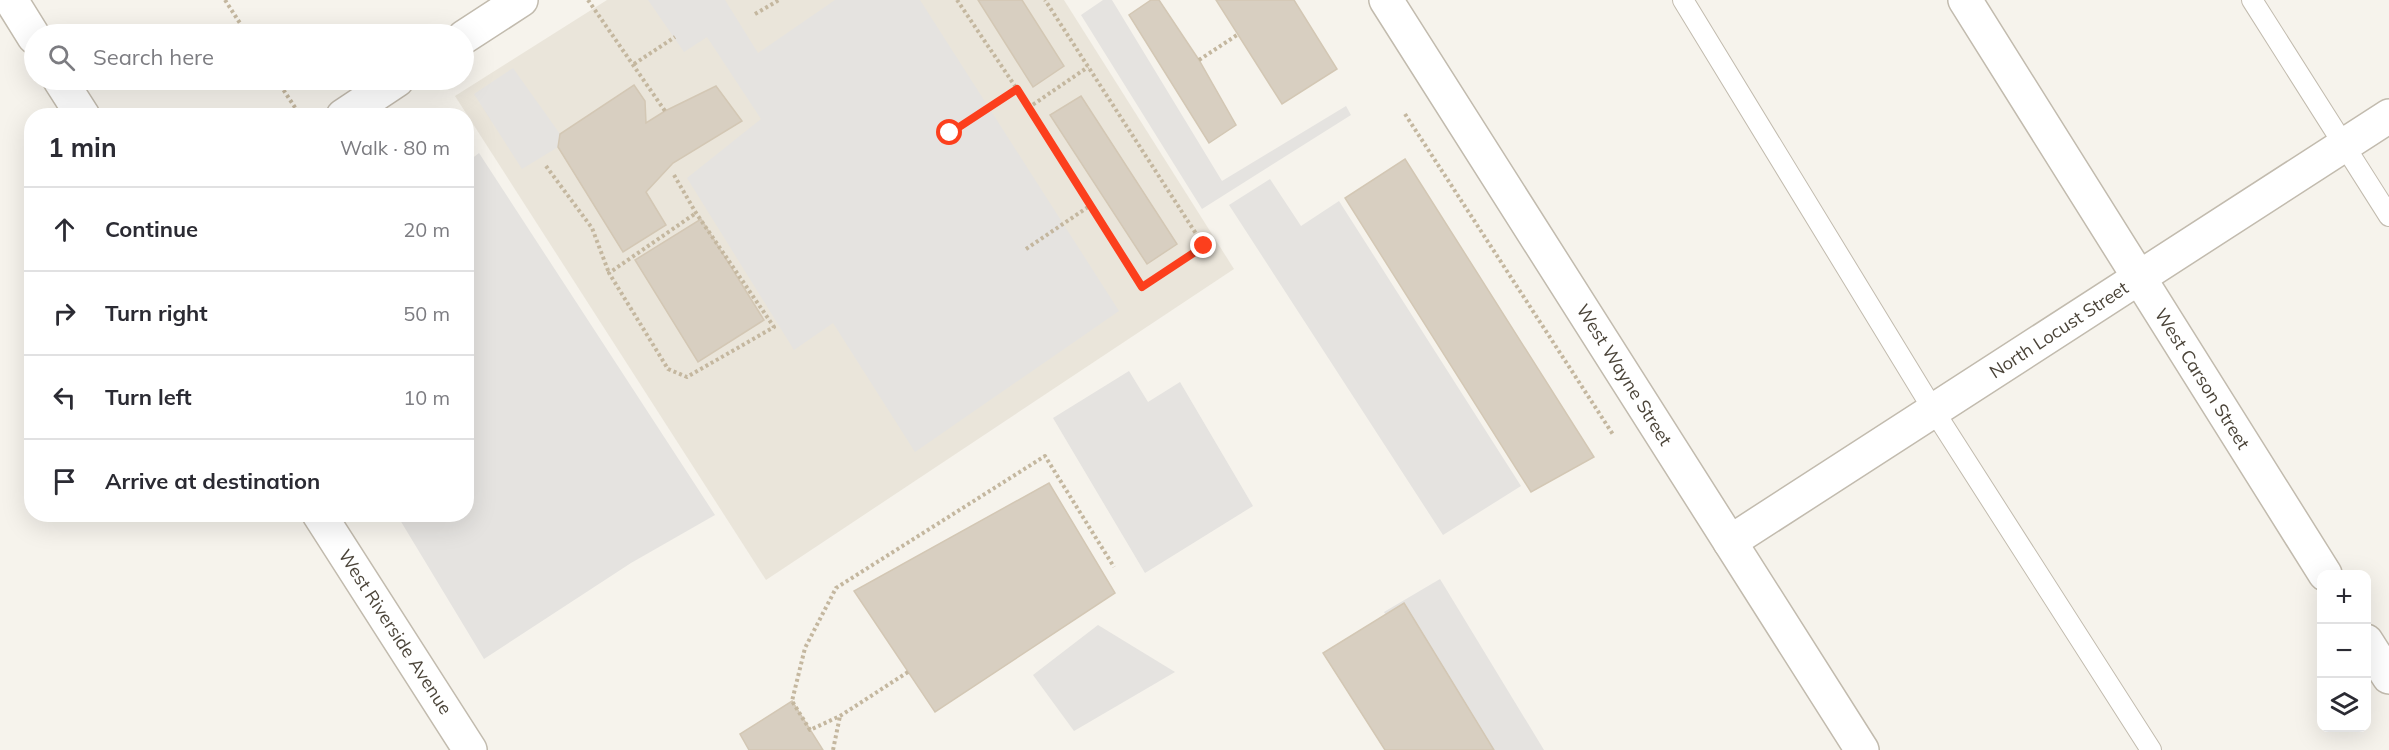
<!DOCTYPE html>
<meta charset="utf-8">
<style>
body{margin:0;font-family:Mulish,sans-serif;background:#f7f7f7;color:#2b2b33}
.controls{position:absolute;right:18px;bottom:18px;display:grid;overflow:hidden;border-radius:12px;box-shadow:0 6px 24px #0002}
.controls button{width:54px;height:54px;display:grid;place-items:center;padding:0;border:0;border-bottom:2px solid #e1e1e2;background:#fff;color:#2b2b33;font:30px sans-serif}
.stop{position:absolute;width:18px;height:18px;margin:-14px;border:4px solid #fc3f1d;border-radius:50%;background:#fff}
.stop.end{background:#fc3f1d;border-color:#fff;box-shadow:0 2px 6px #0008}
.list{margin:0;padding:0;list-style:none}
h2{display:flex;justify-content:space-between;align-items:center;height:78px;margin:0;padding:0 24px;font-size:26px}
h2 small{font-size:20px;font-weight:400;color:#7c7c81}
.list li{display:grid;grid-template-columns:39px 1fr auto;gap:18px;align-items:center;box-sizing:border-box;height:84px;padding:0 24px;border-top:2px solid #e1e1e2}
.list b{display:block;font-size:22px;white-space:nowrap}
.list em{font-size:20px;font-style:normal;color:#7c7c81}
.icon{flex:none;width:33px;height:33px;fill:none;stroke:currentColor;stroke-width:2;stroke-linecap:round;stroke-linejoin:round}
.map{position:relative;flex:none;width:2389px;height:750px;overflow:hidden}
.search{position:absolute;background:#fff;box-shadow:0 6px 24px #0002;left:24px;top:24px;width:450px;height:66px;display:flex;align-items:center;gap:15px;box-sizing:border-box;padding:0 21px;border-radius:33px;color:#7c7c81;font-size:22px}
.panel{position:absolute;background:#fff;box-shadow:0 6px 24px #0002;left:24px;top:108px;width:450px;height:414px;border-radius:24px}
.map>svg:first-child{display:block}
.residential{fill:#eae5da}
.parking{fill:#e5e3e0}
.building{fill:#d8cfc1;stroke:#d3c7b4;stroke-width:1.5}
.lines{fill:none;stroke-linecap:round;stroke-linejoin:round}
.service-casing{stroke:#c2bbae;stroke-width:22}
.minor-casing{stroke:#c2bbae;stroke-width:36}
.tertiary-casing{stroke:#c2bbae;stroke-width:36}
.path{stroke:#c4b79f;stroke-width:4;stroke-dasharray:3 3;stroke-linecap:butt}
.service{stroke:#fff;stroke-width:20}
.minor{stroke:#fff;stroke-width:33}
.tertiary{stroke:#fff;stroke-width:33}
.route{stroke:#fc3f1d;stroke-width:8}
.labels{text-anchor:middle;stroke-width:5;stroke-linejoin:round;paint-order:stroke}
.street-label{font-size:18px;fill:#4b4439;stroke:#fff}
</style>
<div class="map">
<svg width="2389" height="750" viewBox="0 0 2389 750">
<rect width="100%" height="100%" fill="#f6f3ec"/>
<polygon class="residential" points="607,0 1064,0 1234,269 766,580 455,96"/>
<g class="parking">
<polygon points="648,0 725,0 758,53 835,0 920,0 1119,311 915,452 833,323 794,350 687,178 761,119 707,37 684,52"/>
<polygon points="1103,0 1112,0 1222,181 1346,106 1351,115 1202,209 1081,15"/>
<polygon points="513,68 560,134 558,147 522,169 474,94"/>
<polygon points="479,153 715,515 631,563 484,659 397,515 466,514 466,163"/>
<polygon points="1270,179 1301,226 1339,201 1521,486 1443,535 1229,205"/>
<polygon points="1129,371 1148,402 1180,382 1253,506 1145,573 1053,418"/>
<polygon points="1440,579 1544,750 1469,750 1384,612"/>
<polygon points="1098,625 1175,672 1074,731 1033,675"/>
</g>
<g class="building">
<polygon points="978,0 1022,0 1064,66 1033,87"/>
<polygon points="1151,0 1159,0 1199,60 1236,125 1209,143 1129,15"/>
<polygon points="1216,0 1294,0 1337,69 1282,104"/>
<polygon points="634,85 645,101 646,123 665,111 716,86 742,121 673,163 646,192 666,225 623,252 558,147 560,134"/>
<polygon points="1081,96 1177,244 1147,264 1050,115"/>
<polygon points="1405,159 1594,457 1531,492 1345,198"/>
<polygon points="701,219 764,320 698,362 635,260"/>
<polygon points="1049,483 1115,593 935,712 854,591"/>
<polygon points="1404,603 1494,750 1385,750 1323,653"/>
<polygon points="792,701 823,750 749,750 740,734"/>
</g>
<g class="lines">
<defs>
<g id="service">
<polyline points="1683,0 1934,411 2151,750"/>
<polyline points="2252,0 2389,216"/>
</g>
<g id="minor">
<polyline points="1386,0 1862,750"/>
<polyline points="1965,0 2325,574"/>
<polyline points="1730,542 2389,116"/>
<polyline points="2366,641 2389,677"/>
</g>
<g id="tertiary">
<polyline points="11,0 34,37"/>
<polyline points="464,37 521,0"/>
<polyline points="60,80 83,116"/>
<polyline points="343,116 397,80"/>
<polyline points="319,514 470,750"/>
</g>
</defs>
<use href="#service" class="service-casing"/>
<use href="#minor" class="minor-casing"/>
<use href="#tertiary" class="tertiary-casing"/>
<g class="path">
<polyline points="225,0 247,34"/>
<polyline points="588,0 665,111"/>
<polyline points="957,0 1017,89 1141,287 1204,246 1045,0"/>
<polyline points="755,14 779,0"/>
<polyline points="1199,60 1237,35"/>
<polyline points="634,64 675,37"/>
<polyline points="277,80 300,115"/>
<polyline points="1028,108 1088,67"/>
<polyline points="1405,114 1614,436"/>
<polyline points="950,133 1017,89"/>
<polyline points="546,166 592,228 609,273"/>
<polyline points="674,175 696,213 774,327 687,377 668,369 609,273 696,213"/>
<polyline points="1026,249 1091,205"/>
<polyline points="908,672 840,716 810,730 792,701 805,648 836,588 1045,456 1114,567"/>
<polyline points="833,750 840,716"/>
</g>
<use href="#service" class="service"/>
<use href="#minor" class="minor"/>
<use href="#tertiary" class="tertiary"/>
</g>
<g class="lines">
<polyline class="route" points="950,133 1017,89 1142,287 1204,246"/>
</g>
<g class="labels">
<g class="street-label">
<text transform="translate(2059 330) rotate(-33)" y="6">North Locust Street</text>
<text transform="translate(1624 375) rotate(58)" y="6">West Wayne Street</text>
<text transform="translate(2202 379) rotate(58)" y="6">West Carson Street</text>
<text transform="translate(395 632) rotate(57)" y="6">West Riverside Avenue</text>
</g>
</g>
</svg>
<div class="controls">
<button>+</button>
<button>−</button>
<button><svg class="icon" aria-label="layers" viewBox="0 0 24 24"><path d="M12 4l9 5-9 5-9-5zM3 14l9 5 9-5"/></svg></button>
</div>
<div class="stop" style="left:950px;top:133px"></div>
<div class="stop end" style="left:1204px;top:246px"></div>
<div class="search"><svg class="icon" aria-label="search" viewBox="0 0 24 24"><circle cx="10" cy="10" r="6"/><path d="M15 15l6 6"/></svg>Search here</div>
<section class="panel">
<h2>1 min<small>Walk · 80 m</small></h2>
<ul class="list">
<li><svg class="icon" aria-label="ahead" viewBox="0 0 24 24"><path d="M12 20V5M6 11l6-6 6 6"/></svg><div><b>Continue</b></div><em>20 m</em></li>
<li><svg class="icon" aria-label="right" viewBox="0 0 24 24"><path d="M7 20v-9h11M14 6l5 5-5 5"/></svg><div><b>Turn right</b></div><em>50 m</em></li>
<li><svg class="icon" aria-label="left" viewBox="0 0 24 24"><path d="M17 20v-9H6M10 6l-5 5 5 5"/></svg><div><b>Turn left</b></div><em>10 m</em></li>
<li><svg class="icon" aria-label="arrive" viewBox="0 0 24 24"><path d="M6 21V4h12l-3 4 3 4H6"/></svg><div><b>Arrive at destination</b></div></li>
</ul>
</section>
</div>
